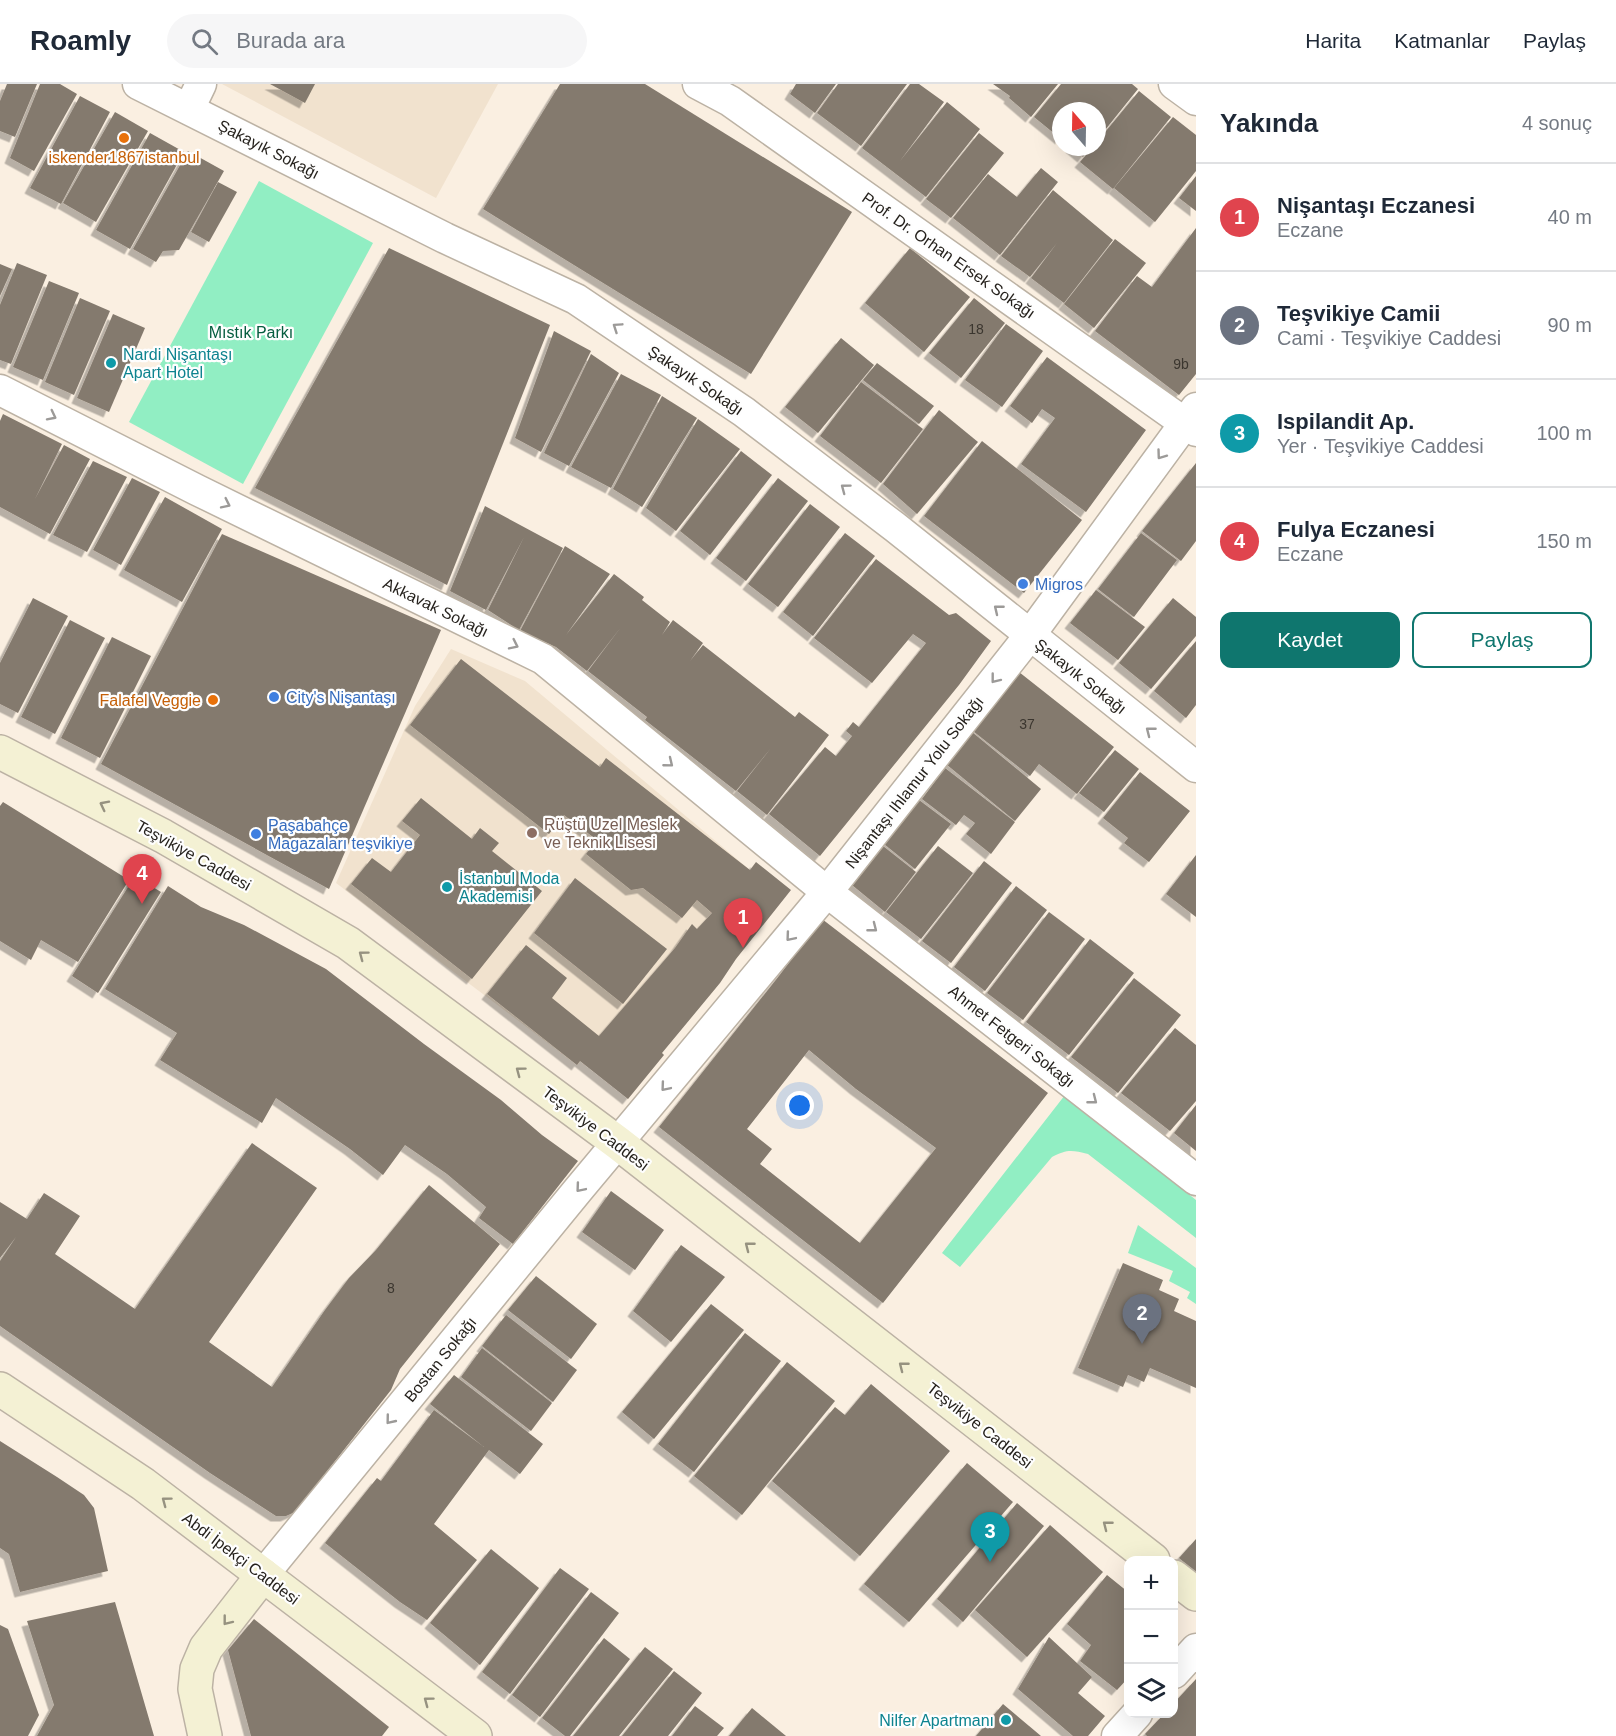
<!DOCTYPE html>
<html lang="tr">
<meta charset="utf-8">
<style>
body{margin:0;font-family:Helvetica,sans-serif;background:#f6f6f7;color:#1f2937}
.controls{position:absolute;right:18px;bottom:18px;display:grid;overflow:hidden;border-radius:12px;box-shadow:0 6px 24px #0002}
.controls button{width:54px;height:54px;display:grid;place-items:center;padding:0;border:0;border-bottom:2px solid #e0e1e3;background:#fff;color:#1f2937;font:30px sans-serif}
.compass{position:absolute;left:1052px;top:18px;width:54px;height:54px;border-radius:50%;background:#fff;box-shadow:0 6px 24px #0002;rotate:340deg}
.you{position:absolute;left:800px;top:1022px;width:21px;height:21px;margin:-15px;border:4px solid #fff;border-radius:50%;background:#1a73e8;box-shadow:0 0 0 9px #1a73e833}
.badge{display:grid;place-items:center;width:39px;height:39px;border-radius:50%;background:#0f766e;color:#fff;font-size:20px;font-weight:700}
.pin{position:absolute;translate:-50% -50px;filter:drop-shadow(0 2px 3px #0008)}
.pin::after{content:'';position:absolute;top:32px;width:21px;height:18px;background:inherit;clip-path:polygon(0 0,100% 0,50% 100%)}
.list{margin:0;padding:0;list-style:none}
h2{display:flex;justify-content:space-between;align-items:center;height:78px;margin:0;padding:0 24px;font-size:26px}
h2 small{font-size:20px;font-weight:400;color:#747a83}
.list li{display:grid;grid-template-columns:39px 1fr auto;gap:18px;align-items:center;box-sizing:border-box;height:108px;padding:0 24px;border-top:2px solid #e0e1e3}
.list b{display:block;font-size:22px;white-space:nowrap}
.list p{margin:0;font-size:20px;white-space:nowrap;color:#747a83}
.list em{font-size:20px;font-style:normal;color:#747a83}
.actions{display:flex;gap:12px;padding:18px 24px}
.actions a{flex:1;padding:14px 0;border:2px solid #0f766e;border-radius:12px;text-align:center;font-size:21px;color:#0f766e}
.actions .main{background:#0f766e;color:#fff}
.icon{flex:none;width:33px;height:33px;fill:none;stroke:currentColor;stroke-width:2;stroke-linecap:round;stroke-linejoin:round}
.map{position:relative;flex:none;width:1196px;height:1652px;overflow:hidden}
header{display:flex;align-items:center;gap:36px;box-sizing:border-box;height:84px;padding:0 30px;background:#fff;border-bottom:2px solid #e0e1e3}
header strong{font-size:28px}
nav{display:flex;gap:33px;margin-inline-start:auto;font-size:21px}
.search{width:420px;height:54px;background:#f6f6f7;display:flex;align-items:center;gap:15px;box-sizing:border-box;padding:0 21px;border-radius:33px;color:#747a83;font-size:22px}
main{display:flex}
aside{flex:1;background:#fff}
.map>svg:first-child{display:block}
.built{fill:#f1e2ce}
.green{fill:#91eec3}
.building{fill:#847a6e;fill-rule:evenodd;filter:url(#shadow)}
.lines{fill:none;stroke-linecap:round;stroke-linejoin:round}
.street-casing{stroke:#bcb2a4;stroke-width:33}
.secondary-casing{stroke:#bcb2a4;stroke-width:36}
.street{stroke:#fff;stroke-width:30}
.secondary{stroke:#f4f1d4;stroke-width:33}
.oneway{stroke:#9c9a98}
.oneway2{stroke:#969280}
.food-dot{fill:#e8710a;stroke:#fefefe;stroke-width:2}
.culture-dot{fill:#0f9aa8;stroke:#fefefe;stroke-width:2}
.shop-dot{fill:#3f7fe0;stroke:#fefefe;stroke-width:2}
.education-dot{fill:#8d6e63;stroke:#fefefe;stroke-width:2}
.labels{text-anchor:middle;stroke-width:4.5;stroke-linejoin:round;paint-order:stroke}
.number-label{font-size:14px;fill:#3b362f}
.street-label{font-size:16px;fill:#231f1a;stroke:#fefefe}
.food-label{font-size:16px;fill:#c56008;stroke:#fefefe}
.park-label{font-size:16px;fill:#055d3f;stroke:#fefefe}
.culture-label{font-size:16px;fill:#0d838f;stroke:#fefefe;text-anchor:start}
.shop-label{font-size:16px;fill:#366cbe;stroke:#fefefe;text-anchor:start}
.education-label{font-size:16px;fill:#785e54;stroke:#fefefe;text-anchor:start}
</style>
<header>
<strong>Roamly</strong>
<div class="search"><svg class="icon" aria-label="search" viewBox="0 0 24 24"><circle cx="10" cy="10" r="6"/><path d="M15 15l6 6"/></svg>Burada ara</div>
<nav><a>Harita</a><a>Katmanlar</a><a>Paylaş</a></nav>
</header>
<main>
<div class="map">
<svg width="1196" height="1652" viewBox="0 0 1196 1652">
<defs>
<filter id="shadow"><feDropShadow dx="-5.5" dy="5.5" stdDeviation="0" flood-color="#0004"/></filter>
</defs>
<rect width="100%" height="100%" fill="#faefe1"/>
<g class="built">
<polygon points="222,0 498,0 436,114"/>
<polygon points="451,565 525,597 750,786 577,981 336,799 415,622"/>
</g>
<g class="green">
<polygon points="259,97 373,159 243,400 129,338"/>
<path d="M1065,1011l131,105v38l-108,-84c-16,-4 -21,-5 -36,3l-92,110 -18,-14z"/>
<polygon points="1138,1141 1196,1184 1196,1220 1187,1214 1190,1208 1169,1197 1173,1187 1128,1169"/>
</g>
<g class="building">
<polygon points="7,0 37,0 15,53 0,47 0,17"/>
<polygon points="40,0 60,0 77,10 34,87 10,74"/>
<polygon points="270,0 315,0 305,19"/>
<polygon points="560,0 645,0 852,128 751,290 483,125"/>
<polygon points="796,0 836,0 815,29 790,10"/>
<polygon points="838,0 907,0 861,62 817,29"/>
<polygon points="910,0 919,0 944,18 900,77 947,18 980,45 926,113 862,64"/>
<polygon points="993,0 1058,0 1031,33 1009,14 1010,12"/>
<polygon points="1061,0 1132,0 1138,5 1097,56 1097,27 1061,27 1061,55 1034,33"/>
<polygon points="1139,7 1171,33 1113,105 1080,78 1093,63 1097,63 1097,58"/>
<polygon points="80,12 110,28 61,120 30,104"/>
<polygon points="115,28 148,47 96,138 63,119"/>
<polygon points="1173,33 1196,51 1196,87 1155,138 1114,104"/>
<polygon points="150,49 184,68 130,165 96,146"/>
<polygon points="979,49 1004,69 951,134 926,115"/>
<polygon points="1071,63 1091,63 1083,73"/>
<polygon points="188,67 224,87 179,166 163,167 156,178 133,165"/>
<polygon points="1041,84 1058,98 1000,171 953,134 988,90 1017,113"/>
<polygon points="1196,92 1196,127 1179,114"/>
<polygon points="218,98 237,108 209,158 191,148"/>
<polygon points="1053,106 1113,156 1064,219 1031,194 1057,159 1030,193 1001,172"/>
<polygon points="1196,144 1196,290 1179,311 1095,247 1137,192 1152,203"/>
<polygon points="1115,155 1146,179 1094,244 1064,220"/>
<polygon points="389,164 550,241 447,501 255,404"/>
<polygon points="910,164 970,213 924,268 865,219"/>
<polygon points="17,179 47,191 11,280 0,276 0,221"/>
<polygon points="0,180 12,185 0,212"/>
<polygon points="49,197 79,209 43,296 13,283"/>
<polygon points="80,214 110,227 74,311 45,298"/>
<polygon points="974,214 1005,239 961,294 929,269"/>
<polygon points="113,230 145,244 109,328 77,314"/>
<polygon points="1006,240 1043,267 1002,323 965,296"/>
<polygon points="554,247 591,267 541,368 515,354"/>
<polygon points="841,254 874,281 818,349 785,323"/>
<polygon points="591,270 619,289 569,382 544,369"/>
<polygon points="1047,273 1146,346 1086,428 1021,380 1055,334 1042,325 1032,339 1010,322"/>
<polygon points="877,279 934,322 919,340 863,296"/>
<polygon points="621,290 661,311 611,404 571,383"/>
<polygon points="861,298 923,345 881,399 820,352"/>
<polygon points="662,312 697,334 642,423 613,405"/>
<polygon points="939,326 978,358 917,430 883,400"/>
<polygon points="3,330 62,360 35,415 64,361 90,375 50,450 0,423 0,337"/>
<polygon points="698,335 740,365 676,447 646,424"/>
<polygon points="982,357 1082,436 1024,509 924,432"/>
<polygon points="741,367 772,391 710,471 680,447"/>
<polygon points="93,377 127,393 87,468 53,451"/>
<polygon points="1196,379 1196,457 1181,477 1142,447"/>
<polygon points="132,394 160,408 121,481 93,466"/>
<polygon points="778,394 808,417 746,497 716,474"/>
<polygon points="165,413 222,445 182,518 124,486"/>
<polygon points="810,420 840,443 778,523 748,500"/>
<polygon points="485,422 563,464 519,546 488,526 524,453 486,526 450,507"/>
<polygon points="845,449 875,472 813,552 783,528"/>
<polygon points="1141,449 1177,476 1134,533 1098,505"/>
<polygon points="222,450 441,546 329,805 101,680"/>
<polygon points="565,462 610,490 566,551 614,490 644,513 642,516 670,538 662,551 673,536 703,559 690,577 703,561 795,633 799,628 829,651 767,731 737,707 771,664 736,707 645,636 647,633 588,587 621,543 587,587 556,563 520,547"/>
<polygon points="876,475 949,531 956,529 991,557 959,601 820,772 769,730 825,663 836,672 852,652 846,647 853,638 859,643 926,559 913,550 872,599 814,554"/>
<polygon points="1096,506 1145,543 1118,576 1070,539"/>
<polygon points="33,514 68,532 18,629 0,620 0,579"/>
<polygon points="1173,514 1196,533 1196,552 1151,605 1119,579"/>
<polygon points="70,536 105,554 55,650 21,633"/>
<polygon points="112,553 151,572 100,674 61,654"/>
<polygon points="1196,557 1196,621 1186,634 1154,607"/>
<polygon points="461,575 600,683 606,674 750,786 756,778 791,806 736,875 720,899 662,969 664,971 628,1015 580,977 577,981 487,910 526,861 567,894 552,914 599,952 675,864 692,840 697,845 712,829 697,816 682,834 643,804 631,806 586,770 597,756 564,731 549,750 410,641"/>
<polygon points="1019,588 1114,663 1077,710 1039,680 1030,692 973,647"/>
<polygon points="972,648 1041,705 1015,737 946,680"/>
<polygon points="1115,666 1139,685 1104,728 1079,709"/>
<polygon points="945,684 1015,738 991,770 966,750 975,739 964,731 956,741 922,715"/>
<polygon points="1140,688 1190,727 1149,778 1124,759 1128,754 1103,734"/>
<polygon points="421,714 472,755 480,744 499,759 492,767 542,807 472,895 351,800 372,774 391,788 420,751 402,737"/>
<polygon points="919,716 951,740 915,785 884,760"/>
<polygon points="3,718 129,796 78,878 41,856 31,876 0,857 0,722"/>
<polygon points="883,762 916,788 885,828 852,801"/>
<polygon points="938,762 973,789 921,855 886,828"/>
<polygon points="1196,771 1196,833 1166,810"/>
<polygon points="984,777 1012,799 951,879 922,857"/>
<polygon points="135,792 161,808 98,909 72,892"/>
<polygon points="575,794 667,865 623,920 534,849"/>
<polygon points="168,802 201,823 244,841 326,885 424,960 501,1016 542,1051 578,1077 513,1160 479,1134 486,1123 447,1090 405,1061 383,1091 350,1065 276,1014 262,1039 160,976 177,949 105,905"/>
<polygon points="1016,802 1047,826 985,907 954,883"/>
<polygon points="1049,828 1085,855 1023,936 987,909"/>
<path d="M822,835l226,174 -165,210 -224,-176 120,-151zM809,966l47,39 80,59 -76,95 -100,-79 12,-15 -25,-20z"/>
<polygon points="1090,855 1134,889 1069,971 1026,938"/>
<polygon points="1134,894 1181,931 1118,1009 1071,973"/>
<polygon points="1175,944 1196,961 1196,1017 1170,1047 1121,1009"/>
<polygon points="1196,1021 1196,1067 1174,1049"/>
<polygon points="252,1059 317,1104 209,1258 272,1303 325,1226 349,1194 376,1166 429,1101 500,1160 400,1285 391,1306 295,1428 286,1432 276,1432 210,1389 0,1242 0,1177 16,1153 0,1174 0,1118 27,1135 44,1109 80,1132 55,1170 135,1225"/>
<polygon points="611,1107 664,1146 635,1186 582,1148"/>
<polygon points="681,1161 725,1193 671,1258 633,1227"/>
<polygon points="1123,1179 1163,1196 1159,1206 1179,1215 1174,1227 1196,1237 1196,1304 1150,1284 1144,1298 1128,1291 1123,1303 1078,1284"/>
<polygon points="536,1192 597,1240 571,1275 508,1226"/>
<polygon points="711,1220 744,1246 654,1355 622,1328"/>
<polygon points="506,1231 577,1286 553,1318 482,1262"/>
<polygon points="745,1249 781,1277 694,1388 658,1360"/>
<polygon points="482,1264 552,1319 531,1347 461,1293"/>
<polygon points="787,1278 835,1317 742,1431 694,1392"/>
<polygon points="454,1291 543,1360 520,1390 489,1366 434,1440 477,1476 427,1536 400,1518 325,1459 377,1394 381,1397 434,1326 484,1363 430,1320"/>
<polygon points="871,1300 950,1367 860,1472 772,1397 835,1323 845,1331"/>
<polygon points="0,1357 57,1393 84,1411 94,1424 108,1487 20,1508 9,1470 0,1464"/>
<polygon points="967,1379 1013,1418 909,1538 864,1500"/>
<polygon points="1017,1419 1044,1442 963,1538 937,1515"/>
<polygon points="1050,1441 1103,1488 1027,1573 975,1526"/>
<polygon points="1196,1455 1196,1488 1179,1474"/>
<polygon points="491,1465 539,1504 480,1581 430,1539"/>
<polygon points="560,1484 589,1505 510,1610 482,1588"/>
<polygon points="1107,1491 1128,1508 1128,1594 1117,1606 1080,1577 1091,1561 1067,1540"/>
<polygon points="591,1508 619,1529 540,1633 512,1611"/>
<polygon points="115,1518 154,1652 37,1652 54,1621 27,1537"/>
<polygon points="254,1535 389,1643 382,1652 251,1652 228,1566"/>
<polygon points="0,1541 8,1545 39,1631 28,1652 0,1652"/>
<polygon points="1049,1553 1092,1593 1078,1609 1105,1632 1088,1652 1073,1652 1018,1605"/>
<polygon points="604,1554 630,1575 570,1652 565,1652 542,1634"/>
<polygon points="645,1563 673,1585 619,1652 573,1652"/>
<polygon points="674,1587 702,1609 668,1652 622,1652"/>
<polygon points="1196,1595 1196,1652 1147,1652 1145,1650 1164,1630 1174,1630 1174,1619"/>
<polygon points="1003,1620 1041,1652 976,1652"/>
<polygon points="695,1622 724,1644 717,1652 672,1652"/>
<polygon points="752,1624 786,1652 729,1652"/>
</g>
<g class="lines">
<defs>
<g id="street">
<polyline points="138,0 445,154 576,215 744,328 895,443 1196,683"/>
<polyline points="698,0 730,17 1196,347"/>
<polyline points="1174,0 1196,16"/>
<polyline points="189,25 201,0"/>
<polyline points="0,306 197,406 543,575 827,808 1196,1096"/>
<polyline points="263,1491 578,1106 827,808 1030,551 1196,324"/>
<polyline points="1174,1589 1196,1565"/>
<polyline points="1117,1652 1137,1630"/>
</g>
<g id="secondary">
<polyline points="0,668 163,752 348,859 618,1059 1153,1476"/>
<polyline points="0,1305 143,1400 475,1652"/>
<polyline points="1174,1493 1196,1510"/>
<polyline points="205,1652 195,1605 197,1585 206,1564 263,1491"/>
</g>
</defs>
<use href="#street" class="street-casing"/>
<use href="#secondary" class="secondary-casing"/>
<use href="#street" class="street"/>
<use href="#secondary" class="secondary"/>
</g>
<defs><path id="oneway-chevron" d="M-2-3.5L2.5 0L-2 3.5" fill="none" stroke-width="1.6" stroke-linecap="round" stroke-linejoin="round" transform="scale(1.5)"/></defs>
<g class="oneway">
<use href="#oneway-chevron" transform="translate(617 243) rotate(-146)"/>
<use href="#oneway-chevron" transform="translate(52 332) rotate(27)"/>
<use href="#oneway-chevron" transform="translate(1161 371) rotate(126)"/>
<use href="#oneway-chevron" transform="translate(845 404) rotate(-143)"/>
<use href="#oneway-chevron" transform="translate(226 420) rotate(26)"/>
<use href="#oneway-chevron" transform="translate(998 525) rotate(-141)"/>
<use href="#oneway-chevron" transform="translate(514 561) rotate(26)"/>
<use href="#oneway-chevron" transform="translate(995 595) rotate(128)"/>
<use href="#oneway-chevron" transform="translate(1150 647) rotate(-142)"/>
<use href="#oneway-chevron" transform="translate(669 679) rotate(39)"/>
<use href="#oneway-chevron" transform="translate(873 844) rotate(38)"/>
<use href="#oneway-chevron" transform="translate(790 853) rotate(130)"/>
<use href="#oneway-chevron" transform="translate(665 1003) rotate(130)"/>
<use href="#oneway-chevron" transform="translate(1093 1016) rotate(38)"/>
<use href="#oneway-chevron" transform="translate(580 1104) rotate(130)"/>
<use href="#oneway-chevron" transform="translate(390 1336) rotate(129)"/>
</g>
<g class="oneway2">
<use href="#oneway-chevron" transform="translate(104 721) rotate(-153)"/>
<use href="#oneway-chevron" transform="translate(363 871) rotate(-143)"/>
<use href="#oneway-chevron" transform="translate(520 987) rotate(-143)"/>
<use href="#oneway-chevron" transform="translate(749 1162) rotate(-142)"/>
<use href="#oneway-chevron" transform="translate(903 1282) rotate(-142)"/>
<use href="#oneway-chevron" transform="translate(166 1417) rotate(-143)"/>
<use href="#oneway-chevron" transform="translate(1107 1441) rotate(-142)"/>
<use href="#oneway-chevron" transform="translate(227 1537) rotate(128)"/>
<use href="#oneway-chevron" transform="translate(428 1617) rotate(-143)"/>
</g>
<g class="food-dot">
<circle cx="124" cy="54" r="6"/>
<circle cx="213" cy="616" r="6"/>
</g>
<g class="culture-dot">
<circle cx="111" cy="279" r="6"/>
<circle cx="447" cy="803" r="6"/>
<circle cx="1006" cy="1636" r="6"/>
</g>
<g class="shop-dot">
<circle cx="1023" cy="500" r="6"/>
<circle cx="274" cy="613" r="6"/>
<circle cx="256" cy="750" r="6"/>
</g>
<circle class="education-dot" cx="532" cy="749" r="6"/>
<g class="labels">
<g class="number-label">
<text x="976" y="250">18</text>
<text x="1181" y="285">9b</text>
<text x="1027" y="645">37</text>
<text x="391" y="1209">8</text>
</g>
<g class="street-label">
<text transform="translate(269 65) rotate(27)" y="6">Şakayık Sokağı</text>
<text transform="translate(949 171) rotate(35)" y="6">Prof. Dr. Orhan Ersek Sokağı</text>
<text transform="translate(696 296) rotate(34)" y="6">Şakayık Sokağı</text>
<text transform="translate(436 523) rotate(26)" y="6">Akkavak Sokağı</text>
<text transform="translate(1081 592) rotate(38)" y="6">Şakayık Sokağı</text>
<text transform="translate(914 698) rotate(-52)" y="6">Nişantaşı Ihlamur Yolu Sokağı</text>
<text transform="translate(194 771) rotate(29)" y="6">Teşvikiye Caddesi</text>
<text transform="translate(1012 952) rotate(38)" y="6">Ahmet Fetgeri Sokağı</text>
<text transform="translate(596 1044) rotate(37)" y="6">Teşvikiye Caddesi</text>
<text transform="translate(440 1275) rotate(-51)" y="6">Bostan Sokağı</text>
<text transform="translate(980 1341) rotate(38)" y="6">Teşvikiye Caddesi</text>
<text transform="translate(241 1474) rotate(37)" y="6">Abdi İpekçi Caddesi</text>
</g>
<g class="food-label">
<text x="124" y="79">iskender1867istanbul</text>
<text x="201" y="622" text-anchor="end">Falafel Veggie</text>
</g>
<g class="park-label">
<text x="251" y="254">Mıstık Parkı</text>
</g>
<g class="culture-label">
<text x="123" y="276">Nardi Nişantaşı<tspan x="123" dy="18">Apart Hotel</tspan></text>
<text x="459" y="800">İstanbul Moda<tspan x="459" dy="18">Akademisi</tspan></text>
<text x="994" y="1642" text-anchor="end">Nilfer Apartmanı</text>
</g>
<g class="shop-label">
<text x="1035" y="506">Migros</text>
<text x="286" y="619">City's Nişantaşı</text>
<text x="268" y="747">Paşabahçe<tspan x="268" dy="18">Magazaları teşvikiye</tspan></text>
</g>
<g class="education-label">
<text x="544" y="746">Rüştü Uzel Meslek<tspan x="544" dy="18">ve Teknik Lisesi</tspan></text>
</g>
</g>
</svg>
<div class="controls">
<button>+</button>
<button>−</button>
<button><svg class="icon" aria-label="layers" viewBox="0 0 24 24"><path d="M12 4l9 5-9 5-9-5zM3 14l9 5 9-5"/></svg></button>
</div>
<svg class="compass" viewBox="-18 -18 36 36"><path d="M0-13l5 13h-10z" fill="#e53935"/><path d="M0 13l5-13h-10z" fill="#747a83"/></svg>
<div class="you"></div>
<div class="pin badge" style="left:743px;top:864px;background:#e0444e">1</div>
<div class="pin badge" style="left:1142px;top:1260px;background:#6b7280">2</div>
<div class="pin badge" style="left:990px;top:1478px;background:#0f9aa8">3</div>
<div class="pin badge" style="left:142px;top:820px;background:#e0444e">4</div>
</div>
<aside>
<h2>Yakında<small>4 sonuç</small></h2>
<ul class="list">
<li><span class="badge" style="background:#e0444e">1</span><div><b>Nişantaşı Eczanesi</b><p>Eczane</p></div><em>40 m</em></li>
<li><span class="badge" style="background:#6b7280">2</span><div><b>Teşvikiye Camii</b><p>Cami · Teşvikiye Caddesi</p></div><em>90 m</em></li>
<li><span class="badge" style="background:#0f9aa8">3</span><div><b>Ispilandit Ap.</b><p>Yer · Teşvikiye Caddesi</p></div><em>100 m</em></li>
<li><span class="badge" style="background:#e0444e">4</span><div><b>Fulya Eczanesi</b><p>Eczane</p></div><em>150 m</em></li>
</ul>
<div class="actions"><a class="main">Kaydet</a><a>Paylaş</a></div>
</aside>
</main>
